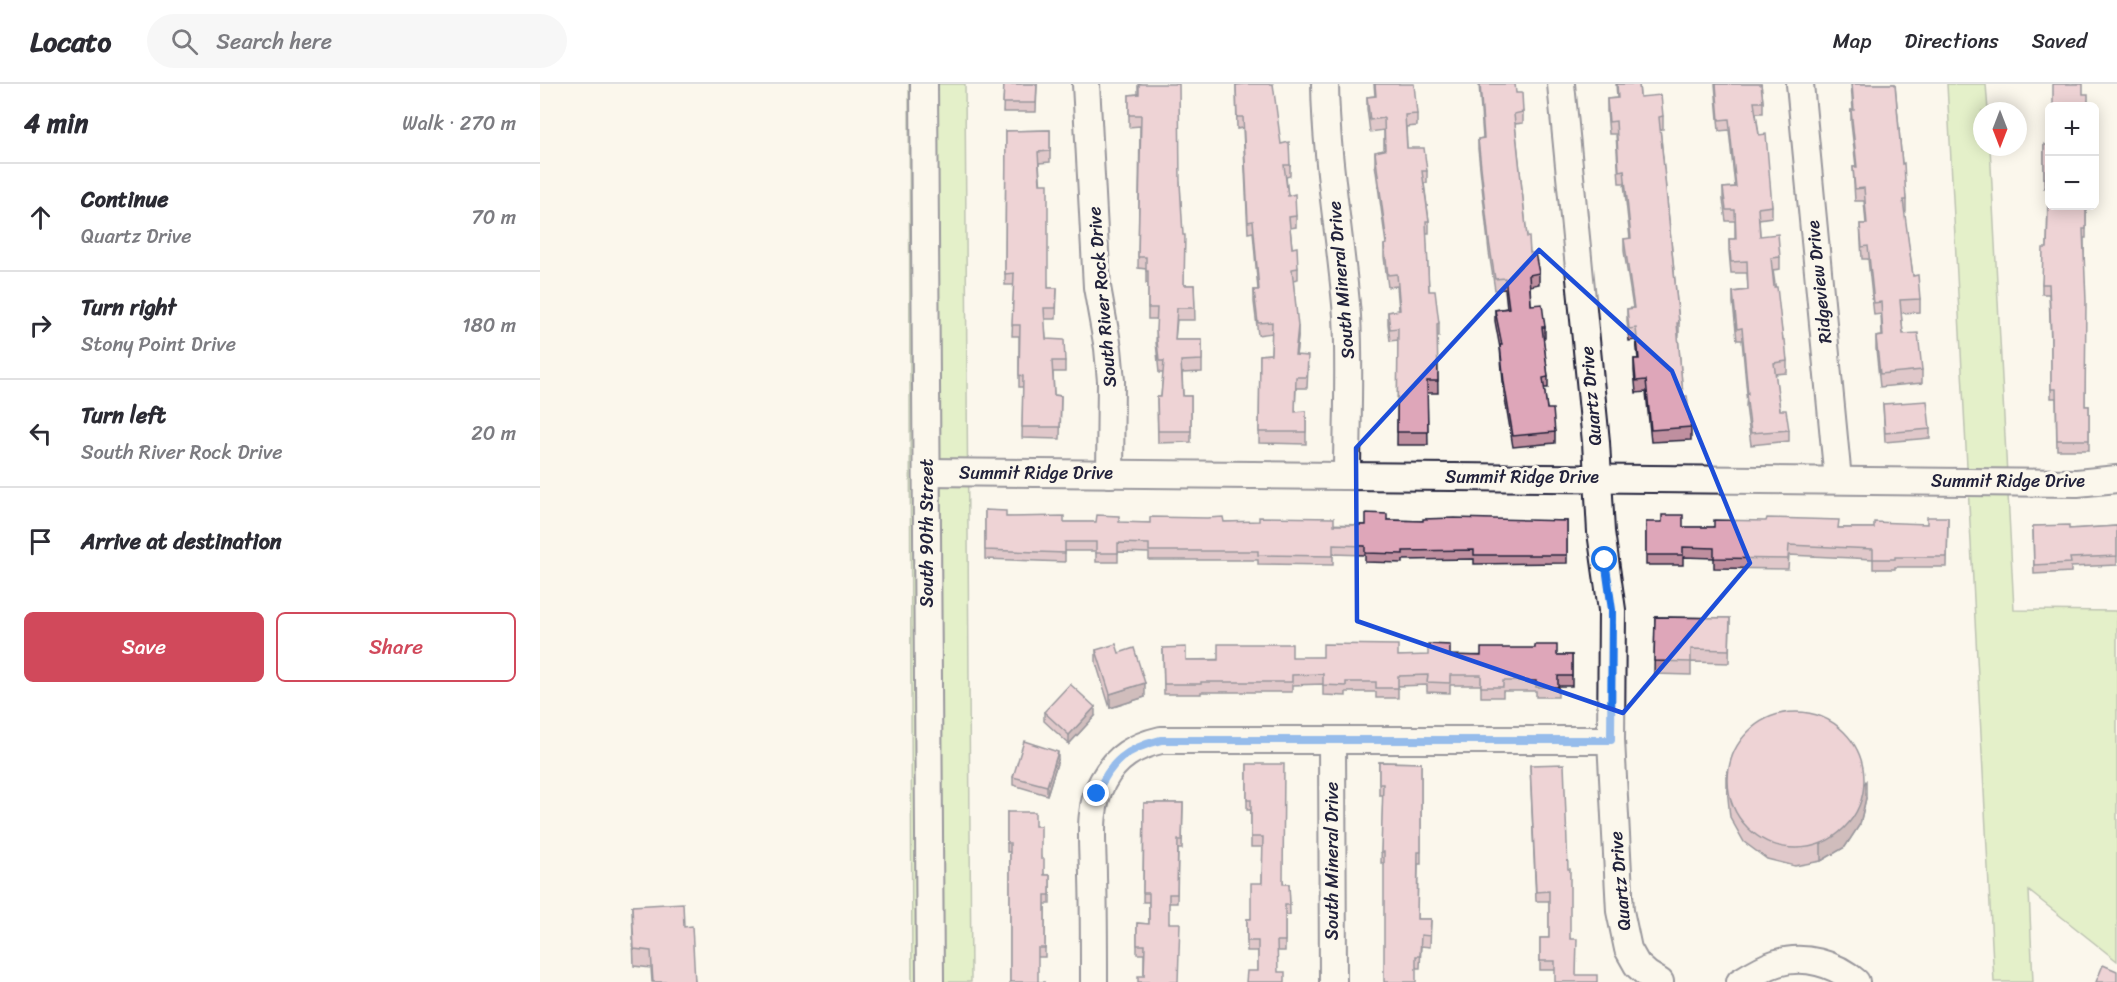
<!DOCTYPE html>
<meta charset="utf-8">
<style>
body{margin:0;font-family:Sriracha,sans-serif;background:#f7f7f7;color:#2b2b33}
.controls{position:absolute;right:18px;top:18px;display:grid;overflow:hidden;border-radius:9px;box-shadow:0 3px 15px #0003}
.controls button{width:54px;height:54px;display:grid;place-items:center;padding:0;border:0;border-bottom:2px solid #e1e1e2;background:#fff;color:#2b2b33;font:30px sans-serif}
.compass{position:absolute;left:1433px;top:18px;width:54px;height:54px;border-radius:50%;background:#fff;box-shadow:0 3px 15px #0003;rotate:180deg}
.stop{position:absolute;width:18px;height:18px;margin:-14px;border:4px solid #1a73e8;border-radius:50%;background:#fff}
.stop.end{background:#1a73e8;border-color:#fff;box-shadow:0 2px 6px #0008}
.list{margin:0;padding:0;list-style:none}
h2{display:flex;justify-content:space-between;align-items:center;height:78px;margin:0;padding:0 24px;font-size:26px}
h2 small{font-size:20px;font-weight:400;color:#7c7c81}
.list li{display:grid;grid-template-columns:39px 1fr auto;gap:18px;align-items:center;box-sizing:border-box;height:108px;padding:0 24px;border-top:2px solid #e1e1e2}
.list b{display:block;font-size:22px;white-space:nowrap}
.list p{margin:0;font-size:20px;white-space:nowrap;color:#7c7c81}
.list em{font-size:20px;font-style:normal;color:#7c7c81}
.actions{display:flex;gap:12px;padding:18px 24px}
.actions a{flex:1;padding:14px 0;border:2px solid #d1495b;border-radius:9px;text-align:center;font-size:21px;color:#d1495b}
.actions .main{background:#d1495b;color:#fff}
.icon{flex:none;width:33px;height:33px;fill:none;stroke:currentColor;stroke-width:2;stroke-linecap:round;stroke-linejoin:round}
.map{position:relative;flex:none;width:1577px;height:898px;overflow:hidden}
header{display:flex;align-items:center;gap:36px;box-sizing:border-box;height:84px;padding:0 30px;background:#fff;border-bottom:2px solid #e1e1e2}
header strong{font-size:28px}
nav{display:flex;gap:33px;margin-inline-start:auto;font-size:21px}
.search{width:420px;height:54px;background:#f7f7f7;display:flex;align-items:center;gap:15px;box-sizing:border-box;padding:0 21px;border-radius:33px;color:#7c7c81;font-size:22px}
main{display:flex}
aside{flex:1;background:#fff}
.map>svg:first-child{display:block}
.green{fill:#c7e69e;stroke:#74846c;stroke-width:1.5}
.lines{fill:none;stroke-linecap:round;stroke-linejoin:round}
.minor-casing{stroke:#22223b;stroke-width:30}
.minor{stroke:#fbf7ec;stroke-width:26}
.wall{fill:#bf8f9f;stroke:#22223b;stroke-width:1.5}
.shaded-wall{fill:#9b7482;stroke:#22223b;stroke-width:1.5}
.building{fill:#dea6b9;stroke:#22223b;stroke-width:1.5}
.route{stroke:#1a73e8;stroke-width:8}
.marked{fill:none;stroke:#1d4ed8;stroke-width:4.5;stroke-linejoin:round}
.labels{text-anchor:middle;stroke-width:6;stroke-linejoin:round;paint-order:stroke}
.street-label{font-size:18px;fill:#22223b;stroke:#fbf7ec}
</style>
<header>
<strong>Locato</strong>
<div class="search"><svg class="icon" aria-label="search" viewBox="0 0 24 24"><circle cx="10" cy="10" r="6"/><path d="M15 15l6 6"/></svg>Search here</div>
<nav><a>Map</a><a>Directions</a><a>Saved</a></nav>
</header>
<main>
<aside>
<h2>4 min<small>Walk · 270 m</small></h2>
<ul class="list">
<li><svg class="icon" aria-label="ahead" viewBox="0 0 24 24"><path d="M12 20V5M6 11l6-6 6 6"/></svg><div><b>Continue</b><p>Quartz Drive</p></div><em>70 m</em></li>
<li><svg class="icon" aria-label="right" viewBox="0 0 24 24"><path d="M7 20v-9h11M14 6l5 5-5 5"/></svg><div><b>Turn right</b><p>Stony Point Drive</p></div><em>180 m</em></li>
<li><svg class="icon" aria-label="left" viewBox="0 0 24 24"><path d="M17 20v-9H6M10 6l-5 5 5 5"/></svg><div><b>Turn left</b><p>South River Rock Drive</p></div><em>20 m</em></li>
<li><svg class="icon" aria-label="arrive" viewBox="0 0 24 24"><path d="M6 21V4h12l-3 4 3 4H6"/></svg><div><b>Arrive at destination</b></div></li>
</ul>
<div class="actions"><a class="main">Save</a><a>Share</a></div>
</aside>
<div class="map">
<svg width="1577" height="898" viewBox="0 0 1577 898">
<rect width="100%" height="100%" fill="#fbf7ec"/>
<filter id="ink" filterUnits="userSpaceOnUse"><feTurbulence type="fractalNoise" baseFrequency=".0167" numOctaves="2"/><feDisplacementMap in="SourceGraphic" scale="12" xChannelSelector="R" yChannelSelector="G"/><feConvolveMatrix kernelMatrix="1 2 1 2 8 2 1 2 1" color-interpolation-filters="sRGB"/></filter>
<g filter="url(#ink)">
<g class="green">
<polygon points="369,0 425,0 431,898 372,898"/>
<polygon points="1407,0 1446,0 1448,27 1442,27 1442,63 1450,63 1474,526 1577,527 1577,877 1489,807 1493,898 1454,898"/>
</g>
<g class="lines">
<defs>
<g id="minor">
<polyline points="384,0 390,898"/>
<polyline points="546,0 557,203 568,264 571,297 570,390"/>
<path d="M785,0c1,78 16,155 22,232 3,53 0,107 0,160"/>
<polyline points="1021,0 1056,358 1061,448 1072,526 1071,656 1080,827 1088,865 1097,881 1107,890 1120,898"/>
<polyline points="1260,0 1298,396"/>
<polyline points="387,388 1537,399 1577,395"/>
<polyline points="792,656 793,898"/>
<path d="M554,898c0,-35 0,-71 -1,-106 0,-30 -6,-68 10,-95 13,-24 32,-35 58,-41h450"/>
<path d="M1200,898c11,-7 24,-15 37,-19 27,-8 58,0 79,19"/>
</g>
</defs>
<use href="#minor" class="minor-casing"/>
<use href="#minor" class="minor"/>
</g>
<g class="wall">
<polygon points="464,0 497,0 496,28 463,28"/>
<polygon points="598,0 640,99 644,201 654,201 655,236 637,236 635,256 662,256 662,288 642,289 643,312 651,312 651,358 618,359 617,313 621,313 623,289 619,289 616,258 617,235 608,235 608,199 606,199 606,185 598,184 600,42 589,43 589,11 598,10"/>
<polygon points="834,0 877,30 877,42 866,43 867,64 887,87 887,99 884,99 889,137 889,149 886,149 889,207 899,239 899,252 897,252 898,309 887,309 888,361 857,361 858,256 850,257 848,240 848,228 859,226 857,202 848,203 844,173 844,161 846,160 835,80 835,68 844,66 844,46 830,48 827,25 827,13 835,12"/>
<polygon points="939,0 976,9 983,28 983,39 975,40 987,153 990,169 999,189 999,200 990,202 991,221 1005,243 1005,254 1003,254 1008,293 1008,304 1004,304 1007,325 1015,348 1015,359 973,363 964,309 960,264 955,237 955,226 967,224 965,205 955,206 949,168 938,65 938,55 943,54"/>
<polygon points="1076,0 1099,0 1100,13 1123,32 1123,45 1120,45 1139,239 1139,252 1138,252 1143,312 1151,343 1151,356 1111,358 1106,308 1096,309 1094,287 1094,275 1098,275 1096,256 1089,257 1087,237 1087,225 1093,224 1084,167 1084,155 1090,155 1084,99 1079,99 1076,50 1069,50 1067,27 1067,15 1077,14"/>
<polygon points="1175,0 1221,0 1223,18 1223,29 1216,29 1219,51 1232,122 1232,133 1219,135 1220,152 1240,173 1240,185 1233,186 1243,256 1247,277 1247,289 1235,290 1240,326 1249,346 1249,357 1211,361 1206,322 1207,310 1202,256 1197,256 1193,219 1193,208 1208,206 1207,189 1191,189 1189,167 1189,155 1195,155 1195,137 1186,137 1183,116 1183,104 1195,103 1189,46 1179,47"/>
<polygon points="1311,0 1355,0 1362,80 1366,116 1366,128 1364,129 1373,192 1380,215 1380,228 1361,229 1363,250 1382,286 1382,299 1340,303 1336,265 1336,253 1342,252 1341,230 1334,231 1328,175 1322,175 1320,140 1326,140 1324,117 1315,117 1313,83 1316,83 1311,39 1311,26 1313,26"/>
<polygon points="696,1 741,60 750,81 750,92 746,93 748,112 756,132 756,143 750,144 752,164 758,184 758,195 753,196 758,253 756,271 768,283 767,304 756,304 755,328 766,327 766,360 719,359 720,271 731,270 732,249 718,251 714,218 714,206 718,206 713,148 708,149 703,44 697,45"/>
<polygon points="510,46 510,78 499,79 508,204 517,204 516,235 504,235 506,255 525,277 525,288 513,288 514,311 521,312 520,355 482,354 483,303 479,303 479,252 472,252 474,201 465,201 466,47"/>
<polygon points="1504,61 1546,122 1546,154 1544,154 1545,322 1549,322 1549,366 1517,366 1516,314 1511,314 1511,260 1509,210 1502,210 1502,200 1507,164 1508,103 1504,104"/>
<polygon points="1343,320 1390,345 1390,354 1345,358"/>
<polygon points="445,426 466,433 524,438 610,439 684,438 826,441 847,436 883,437 1027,437 1027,479 934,480 934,475 863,476 863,479 825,478 825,471 793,470 793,481 718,480 718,476 609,476 609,469 578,468 578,478 556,478 556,467 525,467 525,478 445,475"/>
<polygon points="1408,433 1407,483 1355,483 1355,485 1333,485 1333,475 1249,471 1248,485 1174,484 1174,474 1143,473 1143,481 1106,481 1106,438 1143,443 1334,444 1387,440"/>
<polygon points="1493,442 1529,445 1577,442 1577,481 1531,483 1531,488 1494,490"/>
<polygon points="1115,533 1190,534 1189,579 1151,578 1151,591 1114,590"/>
<polygon points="623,564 646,576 858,572 1032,571 1032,602 1018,602 1018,613 996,613 996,607 963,607 963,613 941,613 941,601 910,601 910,609 887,608 887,601 858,602 858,614 836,614 836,608 806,608 806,612 783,611 783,600 752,601 752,608 661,608 661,610 624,610"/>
<polygon points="556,566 579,569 605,613 570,624 556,579"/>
<polygon points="504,628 555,632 529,660 504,637"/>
<polygon points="518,676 507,711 473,701 473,693"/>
<polygon points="839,678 881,679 881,780 878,780 877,835 891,835 890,863 881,862 880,884 876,884 844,779 841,779 843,711 839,711"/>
<polygon points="707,680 744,800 749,800 750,831 745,831 745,867 737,867 718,887 718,867 707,867 707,835 711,835 722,799 723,763 711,763 711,726 707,726"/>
<polygon points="990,681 1030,855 1036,891 1057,898 1015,886 1000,886 1000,854 1009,854 1009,817 996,817"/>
<polygon points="1187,687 1326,714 1320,740 1305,763 1281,777 1255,782 1227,775 1204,758 1190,733 1187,704"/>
<polygon points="604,719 643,719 642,765 638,765 637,819 629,819 604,892 604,870 597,870 597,839 609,840 609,818 603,818"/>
<polygon points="467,728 495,742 504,791 510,791 510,820 505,820 505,873 498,873 470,898 470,768 467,768"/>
<polygon points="92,822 144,843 155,898 112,898 111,884 94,882"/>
</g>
<g class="shaded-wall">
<polygon points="758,242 758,253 755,282 755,271"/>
<polygon points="605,599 605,613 570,624 570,610"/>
<polygon points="555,623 555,632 529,660 529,651"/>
<polygon points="518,668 518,676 507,711 507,702"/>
<polygon points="1326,697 1326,714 1320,740 1305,763 1281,777 1281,760"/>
</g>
<g class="building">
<polygon points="464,0 497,0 496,19 463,19"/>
<polygon points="599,0 639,0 640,99 643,151 645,151 644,201 654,201 655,224 637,224 635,256 662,256 662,276 641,277 643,312 651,312 651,347 618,347 617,313 621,313 624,277 619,277 616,246 617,224 608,224 608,187 606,187 606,173 598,173 601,31 589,31 589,11 599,10"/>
<polygon points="706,0 733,0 741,60 749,58 750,81 744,81 748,112 755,110 756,132 749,133 752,164 757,163 758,184 752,185 758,242 755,271 768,272 767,293 756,293 755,328 766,327 766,348 719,348 720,271 731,270 732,238 718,239 714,206 719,206 713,137 708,138 703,33 697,33 696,1"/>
<polygon points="835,0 874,0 877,30 865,31 867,64 884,64 887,87 882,87 889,137 886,137 889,207 895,207 899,239 897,240 898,297 887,297 888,348 857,348 858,244 850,245 848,228 860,226 857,190 848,191 844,161 847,160 835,68 845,66 844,34 830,36 827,13 836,12"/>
<polygon points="940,0 975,0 976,9 982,9 983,28 974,30 987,153 989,153 990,169 995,169 999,189 989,191 991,221 1002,220 1005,243 1002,243 1008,293 1003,294 1007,325 1013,325 1015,348 973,352 964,298 960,261 962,261 955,226 969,224 965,194 955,195 949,157 938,55 944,54"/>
<polygon points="1077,0 1099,0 1100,13 1121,11 1123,32 1119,33 1139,239 1137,239 1143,312 1147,312 1151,343 1111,346 1106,296 1096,297 1094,275 1099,275 1096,244 1089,245 1087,225 1094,224 1084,155 1091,154 1084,86 1079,87 1076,37 1069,38 1067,15 1078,14"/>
<polygon points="1176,0 1221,0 1223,18 1214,18 1219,51 1226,50 1232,122 1218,124 1220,152 1238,150 1240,173 1231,174 1234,203 1237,203 1243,256 1245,256 1247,277 1234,279 1240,326 1246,326 1249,346 1211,349 1206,310 1208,310 1202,244 1197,245 1193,208 1208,206 1207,177 1191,178 1189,155 1196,155 1195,126 1186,126 1183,104 1196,103 1189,35 1179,36"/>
<polygon points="1312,0 1355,0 1362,80 1364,79 1366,116 1363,116 1373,192 1378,191 1380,215 1360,216 1363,250 1378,249 1382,286 1340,290 1336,253 1343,252 1341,218 1334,219 1328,162 1322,163 1320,140 1327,140 1324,104 1315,105 1313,83 1317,83 1311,26 1314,26"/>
<polygon points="1513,0 1543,0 1543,10 1548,10 1548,22 1513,22"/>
<polygon points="510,46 510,67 498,68 500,100 508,100 508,204 517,204 516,224 504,224 506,255 524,256 525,277 512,277 514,311 521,312 520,343 482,343 483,292 479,291 480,241 472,241 474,189 465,190 466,47"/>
<polygon points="1504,61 1509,61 1509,122 1546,122 1546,145 1543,145 1546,217 1545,322 1549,322 1549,356 1517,356 1516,305 1511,305 1511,252 1509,200 1502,200 1503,164 1507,164 1509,94 1504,94"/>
<polygon points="1387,317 1390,345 1345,349 1343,320"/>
<polygon points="445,426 466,427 466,433 524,432 524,438 556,438 557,431 579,432 579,438 610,439 610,433 667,434 683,433 684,438 719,437 719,433 794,434 794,441 826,441 826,429 847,430 847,436 883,437 883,435 914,434 1027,437 1027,471 934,471 934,466 863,467 863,470 825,469 825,462 793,461 793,472 718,471 718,467 609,467 609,460 578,459 578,469 556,469 556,458 525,458 525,469 445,466"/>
<polygon points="1122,431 1143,431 1143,443 1174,443 1174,436 1226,437 1227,434 1299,436 1298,444 1334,444 1334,438 1387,440 1387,433 1408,433 1407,473 1355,473 1355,475 1333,475 1333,465 1249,461 1248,475 1174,474 1174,464 1143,463 1143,471 1106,471 1106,438 1122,438"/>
<polygon points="1529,441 1529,445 1577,442 1577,472 1530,474 1531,479 1494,481 1493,442"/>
<polygon points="1115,533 1190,534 1189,566 1151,565 1151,578 1114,577"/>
<polygon points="576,560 579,569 594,564 605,599 570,610 556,566"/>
<polygon points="678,560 752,560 752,573 783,573 783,560 858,561 858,572 888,571 888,560 910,561 910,571 941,572 941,564 995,564 995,561 1017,561 1017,571 1032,571 1032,592 1018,592 1018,603 996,603 996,597 963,597 963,603 941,603 941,591 910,591 910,599 887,598 888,591 858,592 858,604 836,604 836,598 806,598 806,602 783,601 783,590 752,591 752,598 661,598 661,600 624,600 623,564 646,563 646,576 678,576"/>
<polygon points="530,600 555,623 529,651 504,628"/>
<circle cx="1256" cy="696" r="68"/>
<polygon points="484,657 518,668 507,702 473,693"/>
<polygon points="839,678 881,679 881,768 878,768 877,835 891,835 890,852 881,851 880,872 876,872 876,898 844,898 844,768 841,768 843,700 839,700"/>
<polygon points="707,680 744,680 743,800 749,800 750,821 745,821 745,857 737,857 738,888 745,888 745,898 706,898 707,887 718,887 718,857 707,857 707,835 711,835 711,799 722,799 723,753 711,753 711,716 707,716"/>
<polygon points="1024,680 1028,785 1030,785 1030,855 1037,855 1036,891 1057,891 1057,898 1015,898 1015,877 1000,877 1000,854 1009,854 1009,807 996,808 990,681"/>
<polygon points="604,719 643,719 642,756 638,756 637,810 629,810 629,839 640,839 638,898 598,898 598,892 604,892 605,861 597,861 597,839 609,840 609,809 603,809"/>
<polygon points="467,728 495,728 495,742 501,742 501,775 504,775 504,791 510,791 510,811 505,811 505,864 498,864 498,898 505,898 470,898 470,759 467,759"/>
<polygon points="143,819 144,843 152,842 155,898 113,898 111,867 94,865 92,822"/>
<polygon points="1563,881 1577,887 1577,898 1556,898"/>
</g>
</g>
<g class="lines" filter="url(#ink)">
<path class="route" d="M557,710c13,-33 31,-46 64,-54h450l1,-130 -7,-50"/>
</g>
<path d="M0 0H1577V898H0ZM999,166l133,121 78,192 -127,150 -266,-92 -1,-173z" fill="#fbf7ec" fill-opacity=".55" fill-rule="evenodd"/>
<path class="marked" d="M999,166l133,121 78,192 -127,150 -266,-92 -1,-173z"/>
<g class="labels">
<g class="street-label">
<text transform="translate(801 196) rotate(-95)" y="6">South Mineral Drive</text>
<text transform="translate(1279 198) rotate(-96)" y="6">Ridgeview Drive</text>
<text transform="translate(562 213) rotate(-95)" y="6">South River Rock Drive</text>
<text transform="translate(1051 312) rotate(-95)" y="6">Quartz Drive</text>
<text x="496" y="395">Summit Ridge Drive</text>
<text x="982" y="399">Summit Ridge Drive</text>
<text x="1468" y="403">Summit Ridge Drive</text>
<text transform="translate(387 449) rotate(-90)" y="6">South 90th Street</text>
<text transform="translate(792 777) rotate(-90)" y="6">South Mineral Drive</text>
<text transform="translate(1080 797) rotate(-95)" y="6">Quartz Drive</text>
</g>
</g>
</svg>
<div class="controls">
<button>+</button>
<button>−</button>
</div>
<svg class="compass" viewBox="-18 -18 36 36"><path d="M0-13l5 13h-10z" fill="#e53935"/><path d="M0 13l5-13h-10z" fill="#7c7c81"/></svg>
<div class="stop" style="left:1065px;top:476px"></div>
<div class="stop end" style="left:557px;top:710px"></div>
</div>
</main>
